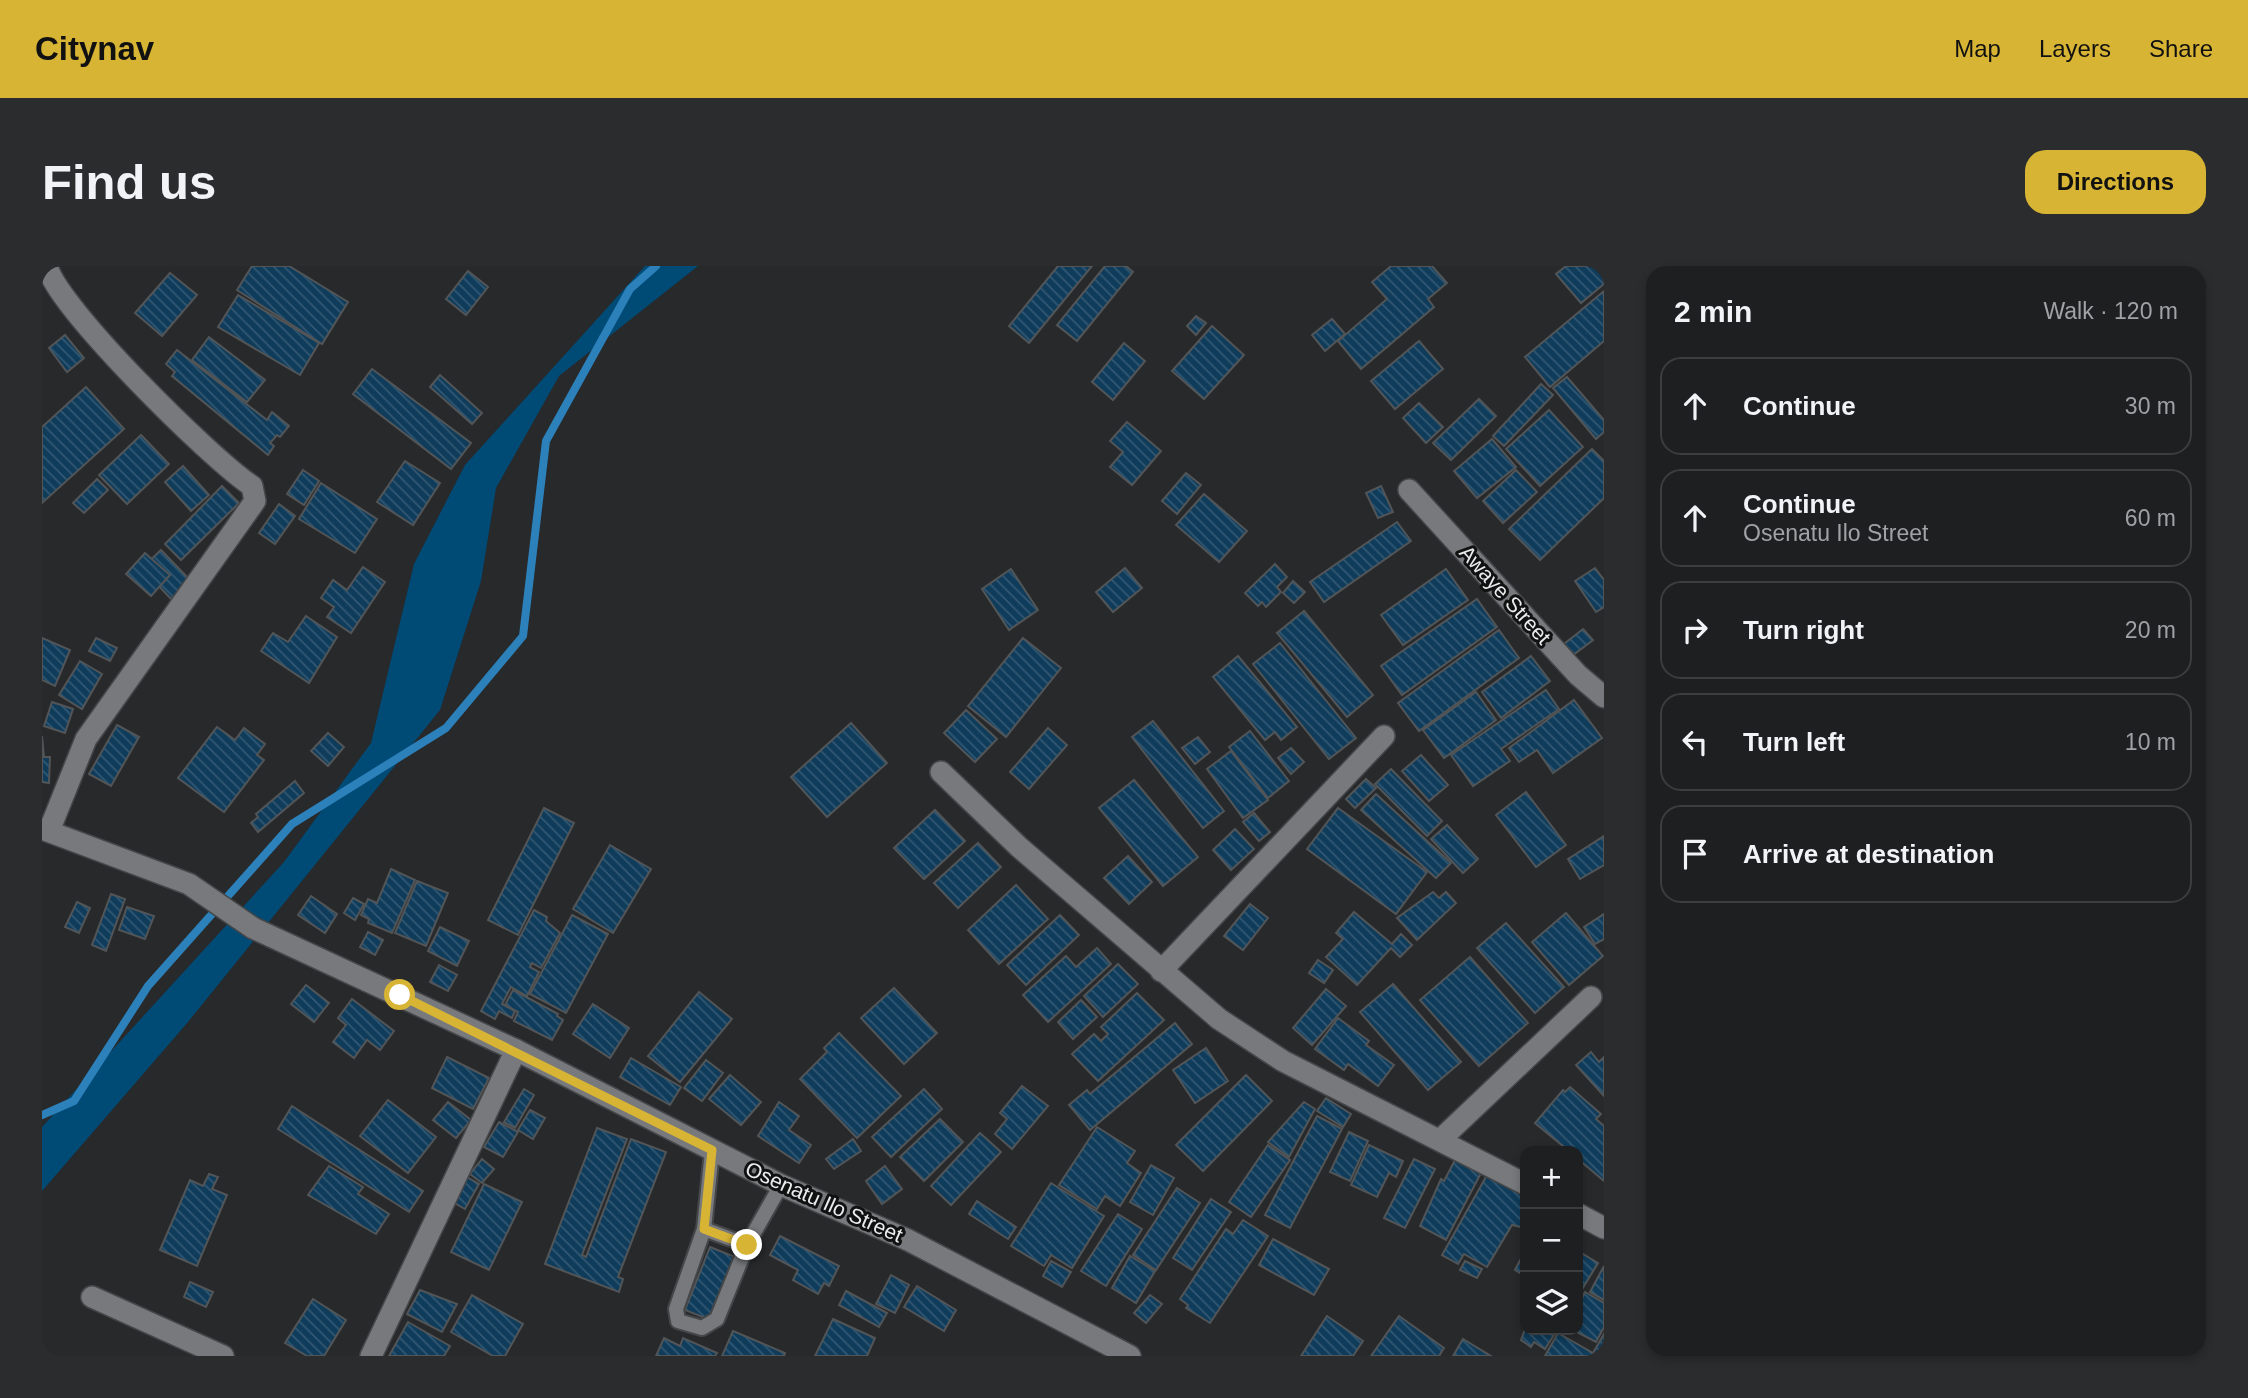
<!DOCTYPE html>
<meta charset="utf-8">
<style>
body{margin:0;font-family:Helvetica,sans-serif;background:#2a2c2d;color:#f1f3f6}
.controls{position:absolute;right:21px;bottom:21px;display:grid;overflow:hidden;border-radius:14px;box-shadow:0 4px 10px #0003}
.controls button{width:63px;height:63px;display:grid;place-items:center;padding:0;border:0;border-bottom:2px solid #3b3d3e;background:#1d1f20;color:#f1f3f6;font:35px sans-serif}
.stop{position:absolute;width:21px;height:21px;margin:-16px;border:5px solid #d7b434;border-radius:50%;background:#fff}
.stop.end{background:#d7b434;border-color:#fff;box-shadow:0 2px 7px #0008}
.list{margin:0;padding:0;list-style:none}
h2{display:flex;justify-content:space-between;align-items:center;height:91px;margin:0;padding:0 28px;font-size:30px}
h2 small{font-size:23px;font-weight:400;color:#a0a2a5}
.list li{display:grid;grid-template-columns:46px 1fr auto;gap:21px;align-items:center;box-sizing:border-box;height:98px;margin:0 14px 14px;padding:0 14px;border:2px solid #3b3d3e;border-radius:21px}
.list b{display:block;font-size:26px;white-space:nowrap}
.list p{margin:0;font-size:23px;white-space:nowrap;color:#a0a2a5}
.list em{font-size:23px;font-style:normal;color:#a0a2a5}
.icon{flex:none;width:38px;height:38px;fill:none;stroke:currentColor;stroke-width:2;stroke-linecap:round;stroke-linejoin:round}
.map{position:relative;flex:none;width:1562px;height:1090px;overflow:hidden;border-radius:21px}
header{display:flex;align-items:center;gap:42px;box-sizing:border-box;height:98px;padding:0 35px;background:#d7b434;color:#111}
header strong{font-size:33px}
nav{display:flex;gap:38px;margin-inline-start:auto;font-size:24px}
.intro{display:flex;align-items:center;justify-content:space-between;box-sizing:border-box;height:168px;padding:0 42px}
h1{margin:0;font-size:49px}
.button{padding:18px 32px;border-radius:21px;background:#d7b434;color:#111;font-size:24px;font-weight:700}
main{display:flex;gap:42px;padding:0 42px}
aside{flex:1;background:#1d1f20;border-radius:21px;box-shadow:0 4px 10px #0003}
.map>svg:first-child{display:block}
.grass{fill:#004b76}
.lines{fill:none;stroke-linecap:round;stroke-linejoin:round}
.stream{stroke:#2c81bb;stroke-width:8}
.building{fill:url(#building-back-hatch);stroke:#525557;stroke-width:2}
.lane-casing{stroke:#454648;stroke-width:18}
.street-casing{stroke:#454648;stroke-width:24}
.secondary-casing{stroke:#454648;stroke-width:24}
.lane{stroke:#77797c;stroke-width:14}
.street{stroke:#77797c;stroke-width:21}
.secondary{stroke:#77797c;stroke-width:21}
.route{stroke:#d7b434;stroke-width:9}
.labels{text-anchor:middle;stroke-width:6;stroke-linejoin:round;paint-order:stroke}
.street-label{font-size:21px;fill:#ebecee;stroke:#101212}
</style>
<header>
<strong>Citynav</strong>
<nav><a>Map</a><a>Layers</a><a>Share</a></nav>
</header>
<div class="intro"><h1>Find us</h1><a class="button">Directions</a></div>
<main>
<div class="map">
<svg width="1562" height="1090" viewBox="0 0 1562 1090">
<defs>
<pattern id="building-back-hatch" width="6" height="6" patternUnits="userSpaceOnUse" patternTransform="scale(1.75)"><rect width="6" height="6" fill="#0f3c5b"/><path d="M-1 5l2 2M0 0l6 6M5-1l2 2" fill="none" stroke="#325873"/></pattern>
</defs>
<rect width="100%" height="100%" fill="#27292b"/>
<polygon class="grass" points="603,0 656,0 517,110 454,222 439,315 398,444 146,756 0,925 0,861 242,596 329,477 372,298 423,199"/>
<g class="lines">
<polyline class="stream" points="0,849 32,835 106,720 250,558 404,462 481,370 504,175 588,23 614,0"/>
</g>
<g class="building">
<polygon points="210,0 247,0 306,36 280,78 195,24"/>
<polygon points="1016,0 1050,0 987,77 967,60"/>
<polygon points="1063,0 1084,0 1091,6 1035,75 1015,59"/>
<polygon points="1349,0 1390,0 1405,17 1386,33 1392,41 1319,103 1296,75 1345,33 1330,16"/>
<polygon points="1524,0 1560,0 1562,18 1539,37 1514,8"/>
<polygon points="426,5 446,21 424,49 404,33"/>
<polygon points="128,7 155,29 120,70 93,47"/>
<polygon points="1562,25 1562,75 1508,121 1483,91"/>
<polygon points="196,29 277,77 258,109 176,61"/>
<polygon points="1154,50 1164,57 1154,69 1145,60"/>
<polygon points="1290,53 1303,68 1283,85 1270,69"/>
<polygon points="1170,60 1202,89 1162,133 1130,105"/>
<polygon points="23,69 42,92 25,106 7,82"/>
<polygon points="167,71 223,114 205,136 150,94"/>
<polygon points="1377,75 1401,103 1353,143 1329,115"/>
<polygon points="1082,77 1103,95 1071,134 1050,116"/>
<polygon points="135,84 225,154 230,146 247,160 238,171 235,169 228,177 232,180 226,189 130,110 133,106 124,98"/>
<polygon points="330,103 429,177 409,203 311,128"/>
<polygon points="398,109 440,147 430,158 388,121"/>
<polygon points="1525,111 1562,154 1562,166 1554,173 1511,122"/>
<polygon points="1499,118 1511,129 1462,180 1451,170"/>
<polygon points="44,121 82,163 0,237 0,161"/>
<polygon points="1437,133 1454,150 1409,194 1391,177"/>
<polygon points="1377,137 1401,161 1384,177 1361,152"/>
<polygon points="1507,144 1541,181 1498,220 1464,183"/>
<polygon points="1085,156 1119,185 1090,219 1068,201 1081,186 1068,175"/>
<polygon points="99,169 127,198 85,238 57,209"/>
<polygon points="1450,173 1474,201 1435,232 1412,205"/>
<polygon points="1550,183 1562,195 1562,232 1498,294 1467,263"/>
<polygon points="363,195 398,217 371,259 335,236"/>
<polygon points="141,200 167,229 149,245 123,216"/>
<polygon points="261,204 277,215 262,239 245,228"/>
<polygon points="1474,204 1495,226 1461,257 1441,235"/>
<polygon points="1144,207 1159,219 1135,248 1120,235"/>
<polygon points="55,213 66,224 42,247 31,237"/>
<polygon points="279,217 335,253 313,287 257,253"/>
<polygon points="180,220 197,237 139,294 123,278"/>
<polygon points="1339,220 1351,246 1336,252 1324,227"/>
<polygon points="1162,228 1205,265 1177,296 1134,259"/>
<polygon points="237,238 253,250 233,278 217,267"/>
<polygon points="1355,256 1369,275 1282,336 1268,316"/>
<polygon points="119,284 148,314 129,333 100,302"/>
<polygon points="103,287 128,309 109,330 84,308"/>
<polygon points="1233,298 1245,311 1235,321 1239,326 1224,341 1220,336 1216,340 1203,327"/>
<polygon points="321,301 343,316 309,367 285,351 292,341 279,332 291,314 305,324"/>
<polygon points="1083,302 1100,322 1071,346 1054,326"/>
<polygon points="1553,302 1562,314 1562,341 1554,346 1533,315"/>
<polygon points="969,303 996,344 967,364 940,323"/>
<polygon points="1404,303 1426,334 1361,379 1339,349"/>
<polygon points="1251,315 1263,326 1252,337 1241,327"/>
<polygon points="1435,333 1455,361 1360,429 1339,400"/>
<polygon points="1262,345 1331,429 1305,451 1235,367"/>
<polygon points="264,350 295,371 267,417 219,385 231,367 246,376"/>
<polygon points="1541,363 1551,374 1531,389 1522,378"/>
<polygon points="1457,364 1477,392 1377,465 1356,437"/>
<polygon points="0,372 28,384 13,420 0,414"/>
<polygon points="54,372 75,382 68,395 47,385"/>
<polygon points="981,372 1019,402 964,471 926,440"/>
<polygon points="1238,377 1314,472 1287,493 1211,398"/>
<polygon points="1196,390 1255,461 1239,474 1233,466 1223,474 1171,411"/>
<polygon points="1489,390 1508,415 1459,452 1440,426"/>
<polygon points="38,395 60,408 40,443 17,429"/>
<polygon points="1504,424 1517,443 1459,483 1468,495 1431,520 1409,489"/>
<polygon points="1434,426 1454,454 1402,492 1381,464"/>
<polygon points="1532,434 1560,472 1511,507 1495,484 1477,496 1467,482"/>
<polygon points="10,436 31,443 23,467 2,460"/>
<polygon points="924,444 955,473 933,496 902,467"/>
<polygon points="1111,455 1182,545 1161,562 1090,471"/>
<polygon points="809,457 845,497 785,551 749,511"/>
<polygon points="75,459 97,471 69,520 47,508"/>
<polygon points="175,461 193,474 202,462 223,478 215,489 222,494 182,546 136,512"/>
<polygon points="1006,462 1025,479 987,523 968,506"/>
<polygon points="1208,465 1247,515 1226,532 1187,481"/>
<polygon points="286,467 302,481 286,500 269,485"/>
<polygon points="0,470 2,491 8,491 7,517 0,516"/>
<polygon points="1156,471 1168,486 1153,498 1140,482"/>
<polygon points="1249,482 1262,496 1249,508 1236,492"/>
<polygon points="1189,485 1226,534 1201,552 1165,503"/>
<polygon points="1379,489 1406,519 1387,535 1360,505"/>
<polygon points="1349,503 1400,555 1385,570 1333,518"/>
<polygon points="1324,513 1334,522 1313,542 1304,533"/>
<polygon points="1092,514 1156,591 1121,620 1057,542"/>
<polygon points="253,515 262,527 216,566 209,557 216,551 214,548"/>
<polygon points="1484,526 1524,579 1494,601 1454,549"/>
<polygon points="1334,528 1409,597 1394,612 1319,544"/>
<polygon points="502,542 532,557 476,669 446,654"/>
<polygon points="1296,542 1385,606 1354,648 1265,583"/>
<polygon points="893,544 923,575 882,613 852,582"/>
<polygon points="1212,547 1228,566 1217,575 1201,556"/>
<polygon points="1405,559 1436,593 1421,607 1389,573"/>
<polygon points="1193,563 1212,583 1189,604 1171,584"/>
<polygon points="1562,570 1562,599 1538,613 1526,593"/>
<polygon points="936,577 959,601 916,642 892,617"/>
<polygon points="568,579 609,603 571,667 531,643"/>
<polygon points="1086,590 1110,616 1087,638 1062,612"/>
<polygon points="349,603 373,614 350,667 326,657 327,653 319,649 326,633 335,637"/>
<polygon points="375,615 406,627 384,680 353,667"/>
<polygon points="974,619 1006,653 957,698 926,664"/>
<polygon points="1391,626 1397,632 1404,626 1414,637 1375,674 1355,652"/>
<polygon points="69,628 83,633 64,685 50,679"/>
<polygon points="269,630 295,648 283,667 256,649"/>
<polygon points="311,632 322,638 313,654 302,647"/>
<polygon points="35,636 48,642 37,667 23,661"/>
<polygon points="1208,638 1226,652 1201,684 1182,670"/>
<polygon points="85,641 112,650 103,673 77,664"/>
<polygon points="492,644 505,651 504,655 518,667 499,702 490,697 488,701 497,706 485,730 469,721 460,738 473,745 470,752 457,745 453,753 439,745"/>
<polygon points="1312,646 1350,678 1359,668 1370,679 1358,691 1349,682 1315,719 1284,691 1301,673 1294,667"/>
<polygon points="1524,647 1561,690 1527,719 1490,676"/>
<polygon points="1562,648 1562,673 1553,678 1542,661"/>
<polygon points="530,649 566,668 524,747 488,728"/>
<polygon points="1018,649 1037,669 984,719 965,699"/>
<polygon points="1464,657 1522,721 1493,747 1435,682"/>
<polygon points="398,661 427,675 415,700 386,685"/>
<polygon points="326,666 341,674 333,689 318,681"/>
<polygon points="1055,682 1069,698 1006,756 981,729 1024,690 1034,701"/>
<polygon points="1428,691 1486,757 1437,800 1378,734"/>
<polygon points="1276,694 1291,704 1282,717 1267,707"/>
<polygon points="1076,698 1096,718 1061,751 1042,730"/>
<polygon points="397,699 415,709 406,725 388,716"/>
<polygon points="1351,718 1419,796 1386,824 1318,746"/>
<polygon points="264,719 287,737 272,756 249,738"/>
<polygon points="852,722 895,767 862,798 819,752"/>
<polygon points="1284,723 1304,740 1270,779 1251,762"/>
<polygon points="471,724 516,748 515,750 521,754 510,774 472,755 476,746 463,739"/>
<polygon points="657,726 690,753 638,816 606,790"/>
<polygon points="1095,727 1122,754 1056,815 1030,788 1052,768 1059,775 1066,768 1059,761"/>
<polygon points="310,733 352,765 338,784 325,774 312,792 291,776 304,759 296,752"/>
<polygon points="1039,734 1055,751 1031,773 1016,756"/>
<polygon points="551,738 587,762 568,792 531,768"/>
<polygon points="1296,752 1327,775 1324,779 1352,799 1336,820 1306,798 1302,804 1273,783"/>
<polygon points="1133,757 1150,778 1048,864 1027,839 1045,824 1048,828"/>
<polygon points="797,767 859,830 815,872 758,813 785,786 782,782"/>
<polygon points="1164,782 1186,815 1153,837 1131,804"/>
<polygon points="1549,786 1557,796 1562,791 1562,830 1534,799"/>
<polygon points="405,791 447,812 431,843 390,822"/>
<polygon points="589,792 639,821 628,839 578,811"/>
<polygon points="664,794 681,807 660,835 642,822"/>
<polygon points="688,809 719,836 699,859 667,833"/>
<polygon points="1204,809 1230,835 1161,905 1134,879"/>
<polygon points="980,820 1006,840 970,883 953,868 965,853 958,847"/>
<polygon points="1528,821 1559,848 1554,853 1562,860 1562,915 1536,893 1536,885 1527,885 1493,857 1521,824 1523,826"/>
<polygon points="482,823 492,829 473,862 462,856"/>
<polygon points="882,823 900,843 849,891 830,871"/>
<polygon points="1284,832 1309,848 1301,861 1275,845"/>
<polygon points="346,834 394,871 366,907 318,870"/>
<polygon points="406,836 429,854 414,872 391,854"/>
<polygon points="737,836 757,850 747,864 769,879 757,897 716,870"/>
<polygon points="1262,836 1273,843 1247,891 1226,876"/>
<polygon points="250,840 381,925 367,946 236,863"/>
<polygon points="488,844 503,852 491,873 476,864"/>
<polygon points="1275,850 1300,863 1248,962 1223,949"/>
<polygon points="898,853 921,876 882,915 858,891"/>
<polygon points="457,856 476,866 461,891 442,881"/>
<polygon points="1055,861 1093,885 1085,897 1099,907 1078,940 1063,930 1055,943 1017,919"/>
<polygon points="555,862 585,873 540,989 544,991 589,873 624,886 576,1011 581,1013 577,1026 503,998"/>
<polygon points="1307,866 1326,875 1308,915 1288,906"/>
<polygon points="938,867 959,886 909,939 889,920"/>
<polygon points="811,873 819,885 792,903 784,893"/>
<polygon points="1226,879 1248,894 1209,951 1187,936"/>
<polygon points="1327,879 1361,895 1354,911 1347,907 1335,931 1309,919"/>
<polygon points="440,893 452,903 440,917 428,908"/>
<polygon points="1372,893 1393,903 1363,962 1342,952"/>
<polygon points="1413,894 1439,907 1404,974 1378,960 1399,913 1402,915"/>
<polygon points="1109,899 1132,912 1111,949 1088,936"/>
<polygon points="287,900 321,921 316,928 347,948 334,968 266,929"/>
<polygon points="843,900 860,923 840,938 824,915"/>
<polygon points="167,908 176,911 170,923 185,929 155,1000 118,984 148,914 161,920"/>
<polygon points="1445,909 1483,929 1483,962 1470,959 1445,1001 1422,988 1416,998 1400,989"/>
<polygon points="423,910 437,918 423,943 409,935"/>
<polygon points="1009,917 1062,950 1030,1002 1009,989 1002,1000 969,980"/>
<polygon points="442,918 480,936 447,1004 409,986"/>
<polygon points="1135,922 1158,937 1114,1004 1091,989"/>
<polygon points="1169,933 1189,946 1150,1004 1131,992"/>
<polygon points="935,935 974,961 966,973 927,948"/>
<polygon points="1076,948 1100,963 1064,1020 1039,1005"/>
<polygon points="1201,954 1226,970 1168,1057 1144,1042 1146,1039 1138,1033 1184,963 1191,968"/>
<polygon points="738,970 797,1000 787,1020 782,1017 776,1028 751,1014 756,1004 728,989"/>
<polygon points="1231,973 1287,1003 1272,1029 1217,999"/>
<polygon points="668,981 693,991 668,1054 643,1044"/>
<polygon points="1483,985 1483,1010 1473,1004"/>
<polygon points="1536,985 1556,997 1536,1030"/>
<polygon points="1088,990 1113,1005 1094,1037 1070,1022"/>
<polygon points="1009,995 1029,1006 1020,1021 1001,1010"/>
<polygon points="1423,995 1440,1003 1435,1012 1418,1004"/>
<polygon points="1562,1000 1562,1034 1548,1026"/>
<polygon points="849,1009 867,1019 853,1047 834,1038"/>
<polygon points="148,1016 171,1026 164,1041 142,1031"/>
<polygon points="875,1020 914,1044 902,1065 862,1041"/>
<polygon points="378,1024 415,1038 400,1066 365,1048"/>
<polygon points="804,1025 845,1047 837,1061 797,1039"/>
<polygon points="1543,1026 1562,1037 1562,1061 1554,1076 1531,1064 1536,1064 1536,1040"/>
<polygon points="430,1029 481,1058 463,1090 451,1090 409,1066"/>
<polygon points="1108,1029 1120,1038 1104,1057 1092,1047"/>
<polygon points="271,1033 304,1054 282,1090 265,1090 243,1077"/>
<polygon points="1285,1050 1321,1075 1311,1090 1259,1090"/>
<polygon points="1357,1050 1402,1082 1397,1090 1329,1090"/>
<polygon points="791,1053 833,1072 825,1090 773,1090"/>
<polygon points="366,1056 408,1080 402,1090 347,1090"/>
<polygon points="1483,1063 1483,1064 1515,1064 1503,1083 1492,1076 1489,1081 1479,1074"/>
<polygon points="691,1065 743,1087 742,1090 680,1090"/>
<polygon points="1516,1067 1551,1087 1562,1068 1562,1090 1503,1090"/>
<polygon points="622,1072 638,1080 641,1072 675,1087 673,1090 614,1090"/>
<polygon points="1421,1073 1449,1090 1411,1090"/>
</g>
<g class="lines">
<defs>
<g id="lane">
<polyline points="670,885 662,963 634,1043 636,1055 660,1062 675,1053 705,979 739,919"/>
<polyline points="662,963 705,979"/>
</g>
<g id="street">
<path d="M5,0c10,41 165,194 205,220l3,15 -169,238 -37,92"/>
<polyline points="1367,224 1536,409 1562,431"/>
<polyline points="899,506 977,581 1177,753 1241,795 1483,918"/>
<polyline points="0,563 147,618 211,662 474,784 329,1090"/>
<polyline points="1119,705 1342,470"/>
<polyline points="1398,874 1549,731"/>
<polyline points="1536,948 1562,962"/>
<polyline points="50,1031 181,1090"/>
</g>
<polyline id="secondary" points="474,784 739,919 866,974 1088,1090"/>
</defs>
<use href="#lane" class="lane-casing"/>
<use href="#street" class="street-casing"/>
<use href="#secondary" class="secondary-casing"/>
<use href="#lane" class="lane"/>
<use href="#street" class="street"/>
<use href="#secondary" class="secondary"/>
</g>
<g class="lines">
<polyline class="route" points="358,729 670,884 662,963 705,979"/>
</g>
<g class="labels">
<g class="street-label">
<text transform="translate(1463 329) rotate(48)" y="7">Awaye Street</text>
<text transform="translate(782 936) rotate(24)" y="7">Osenatu Ilo Street</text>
</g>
</g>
</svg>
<div class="controls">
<button>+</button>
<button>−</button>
<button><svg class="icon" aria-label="layers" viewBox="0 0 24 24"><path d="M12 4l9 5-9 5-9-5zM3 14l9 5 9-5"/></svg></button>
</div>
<div class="stop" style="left:358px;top:729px"></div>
<div class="stop end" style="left:705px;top:979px"></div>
</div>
<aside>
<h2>2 min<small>Walk · 120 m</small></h2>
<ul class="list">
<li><svg class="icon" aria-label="ahead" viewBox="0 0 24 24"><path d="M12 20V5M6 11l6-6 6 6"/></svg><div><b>Continue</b></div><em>30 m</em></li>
<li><svg class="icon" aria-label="ahead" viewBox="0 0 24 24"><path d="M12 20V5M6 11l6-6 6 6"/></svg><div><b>Continue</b><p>Osenatu Ilo Street</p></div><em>60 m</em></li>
<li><svg class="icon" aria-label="right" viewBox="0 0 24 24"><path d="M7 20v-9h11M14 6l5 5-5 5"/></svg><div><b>Turn right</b></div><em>20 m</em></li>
<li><svg class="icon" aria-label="left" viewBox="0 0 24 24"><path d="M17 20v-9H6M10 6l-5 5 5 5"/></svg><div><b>Turn left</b></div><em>10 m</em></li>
<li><svg class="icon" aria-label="arrive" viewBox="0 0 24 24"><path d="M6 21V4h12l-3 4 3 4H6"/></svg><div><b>Arrive at destination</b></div></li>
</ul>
</aside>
</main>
